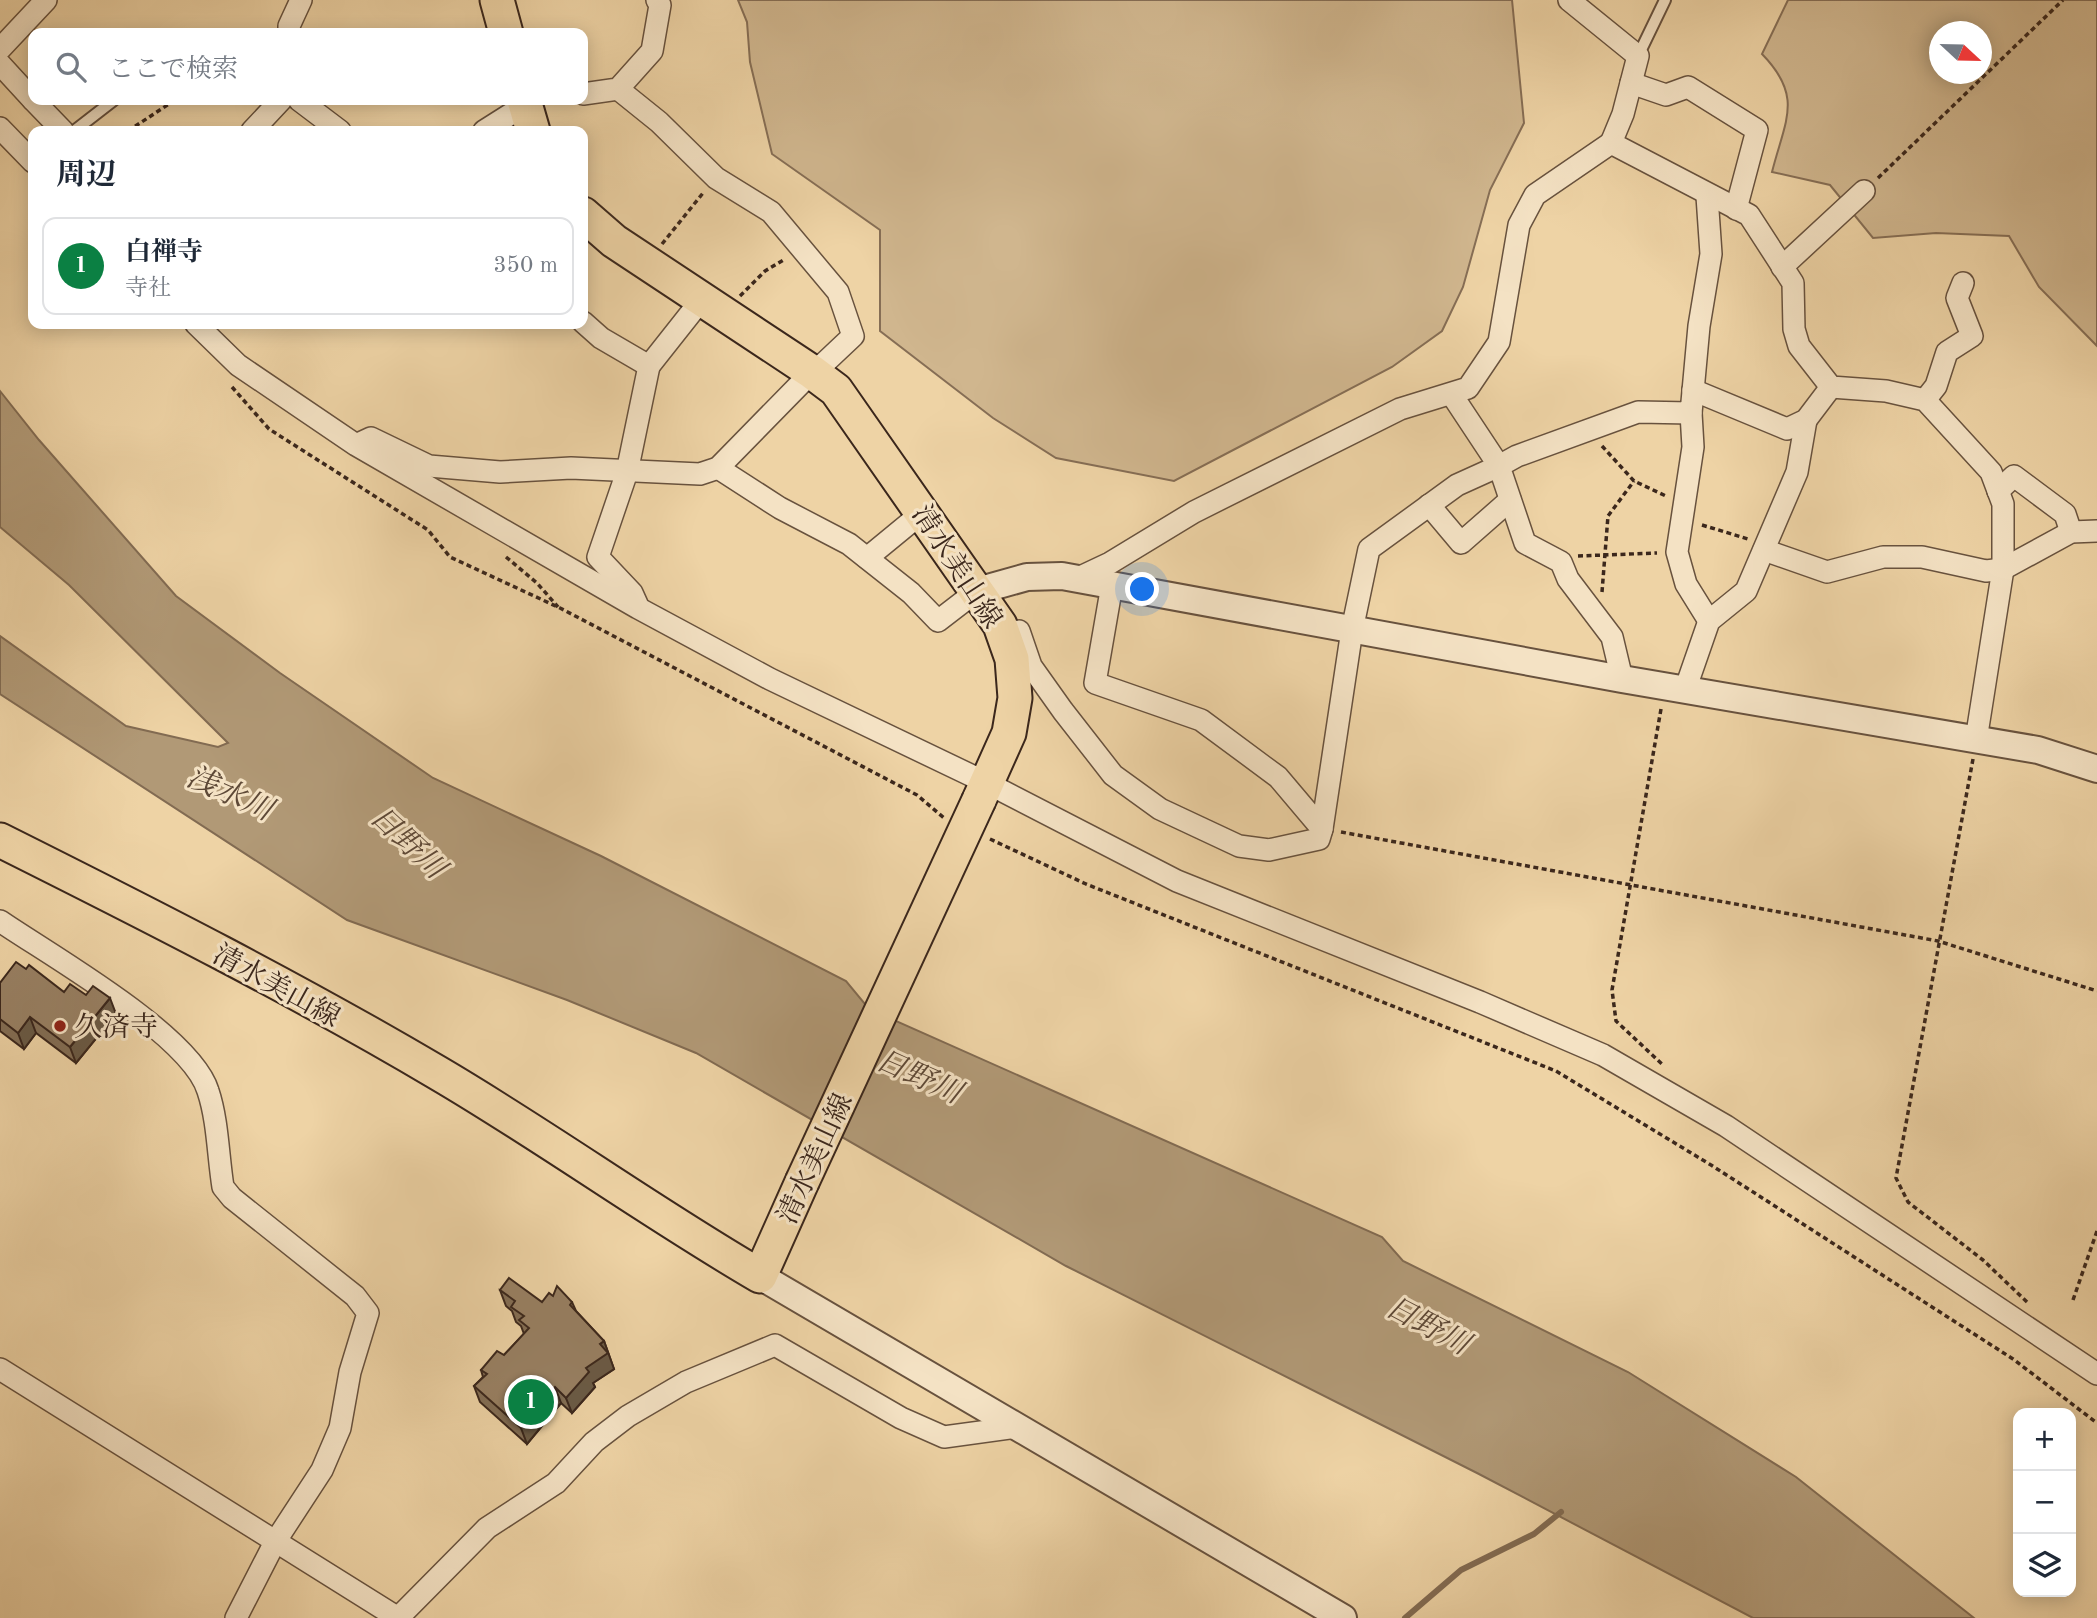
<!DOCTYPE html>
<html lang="ja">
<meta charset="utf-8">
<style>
body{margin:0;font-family:"Old Standard TT","Noto Serif JP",serif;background:#f6f6f7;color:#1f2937}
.controls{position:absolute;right:21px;bottom:21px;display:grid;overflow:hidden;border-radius:14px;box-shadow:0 4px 18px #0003}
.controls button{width:63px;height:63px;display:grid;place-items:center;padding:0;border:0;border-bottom:2px solid #e0e1e3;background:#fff;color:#1f2937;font:35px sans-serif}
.compass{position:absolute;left:1929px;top:21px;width:63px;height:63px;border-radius:50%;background:#fff;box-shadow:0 4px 18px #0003;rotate:112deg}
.you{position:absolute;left:1143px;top:590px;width:24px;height:24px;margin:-18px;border:5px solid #fff;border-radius:50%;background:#1a73e8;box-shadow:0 0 0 10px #1a73e833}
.badge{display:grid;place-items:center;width:46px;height:46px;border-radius:50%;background:#0b8043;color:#fff;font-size:23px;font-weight:700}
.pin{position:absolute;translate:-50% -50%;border:4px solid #fff;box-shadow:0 2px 7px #0006}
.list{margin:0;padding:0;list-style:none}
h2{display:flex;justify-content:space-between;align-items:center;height:91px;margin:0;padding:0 28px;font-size:30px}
h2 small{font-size:23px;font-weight:400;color:#747a83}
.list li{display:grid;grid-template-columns:46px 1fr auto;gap:21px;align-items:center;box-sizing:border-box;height:98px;margin:0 14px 14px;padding:0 14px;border:2px solid #e0e1e3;border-radius:14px}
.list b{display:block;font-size:26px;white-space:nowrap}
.list p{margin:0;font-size:23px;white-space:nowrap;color:#747a83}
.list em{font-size:23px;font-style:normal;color:#747a83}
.icon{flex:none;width:38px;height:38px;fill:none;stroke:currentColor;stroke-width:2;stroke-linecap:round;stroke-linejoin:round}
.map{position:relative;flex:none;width:2097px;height:1618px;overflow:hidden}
.search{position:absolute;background:#fff;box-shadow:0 4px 18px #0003;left:28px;top:28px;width:560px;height:77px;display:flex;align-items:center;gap:18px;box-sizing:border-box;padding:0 24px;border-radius:14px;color:#747a83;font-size:26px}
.panel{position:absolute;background:#fff;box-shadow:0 4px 18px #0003;left:28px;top:126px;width:560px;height:203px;border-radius:14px}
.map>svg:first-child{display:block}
.green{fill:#d0b68e;stroke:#866e55;stroke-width:2;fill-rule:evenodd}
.water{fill:#b19976;stroke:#826b52;stroke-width:2}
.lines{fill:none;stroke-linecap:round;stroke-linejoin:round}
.stream{stroke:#826b52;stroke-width:6}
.service-casing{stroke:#68523e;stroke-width:14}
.minor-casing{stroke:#68523e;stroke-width:24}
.tertiary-casing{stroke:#68523e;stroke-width:30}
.primary-casing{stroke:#3b271c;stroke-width:37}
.path{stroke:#3b271c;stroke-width:3.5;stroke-dasharray:5 3.5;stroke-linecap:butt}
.service{stroke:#f4e2c4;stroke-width:10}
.minor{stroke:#f4e2c4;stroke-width:21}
.tertiary{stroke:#f4e2c4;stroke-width:26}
.primary{stroke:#eed3a5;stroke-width:33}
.primary-bridge-casing{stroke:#3b271c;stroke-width:37;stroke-linecap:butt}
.primary-bridge{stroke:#eed3a5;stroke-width:33}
.wall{fill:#836e55;stroke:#3b271c;stroke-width:2}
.shaded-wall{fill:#6a5a45;stroke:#3b271c;stroke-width:2}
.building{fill:#988063;stroke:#3b271c;stroke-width:2}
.poi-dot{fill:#8f2418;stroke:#f4e2c4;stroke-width:2.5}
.labels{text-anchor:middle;stroke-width:6;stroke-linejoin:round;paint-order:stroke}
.street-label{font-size:28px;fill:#3b271c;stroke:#f4e2c4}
.poi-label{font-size:28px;fill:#3b271c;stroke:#f4e2c4;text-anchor:start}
.water-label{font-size:30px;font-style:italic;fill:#5e4937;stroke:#f4e2c4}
</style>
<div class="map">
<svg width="2097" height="1618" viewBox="0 0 2097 1618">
<rect width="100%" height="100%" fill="#eed3a5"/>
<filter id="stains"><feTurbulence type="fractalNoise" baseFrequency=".00286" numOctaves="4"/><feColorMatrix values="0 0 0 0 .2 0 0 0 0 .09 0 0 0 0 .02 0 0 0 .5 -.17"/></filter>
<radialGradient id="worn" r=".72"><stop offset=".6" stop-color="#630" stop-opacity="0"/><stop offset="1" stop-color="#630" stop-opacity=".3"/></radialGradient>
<g class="green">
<polygon points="738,0 1512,0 1524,123 1490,190 1463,287 1442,331 1392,367 1174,481 1056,458 993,418 880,331 880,230 772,154 750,62 747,22"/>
<path d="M1788,0h309v346l-58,-59 -30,-51 -73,-3 -63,5 -43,-53 -58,-13c13,-52 32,-75 -10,-118zM1940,32h42v42h-42z"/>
</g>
<polygon class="water" points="0,391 39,440 176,596 280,673 433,778 601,856 846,981 869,1009 1382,1237 1403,1261 1628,1372 1796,1477 1974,1618 1753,1618 1477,1473 1066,1266 696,1053 567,1000 347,920 0,694 0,636 126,726 218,747 228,743 69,585 0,527"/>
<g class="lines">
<polyline class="stream" points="1405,1618 1461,1570 1534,1534 1561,1512"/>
<defs>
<g id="service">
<polyline points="1638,56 1665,0"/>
<polyline points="74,131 114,100"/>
</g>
<g id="minor">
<polyline points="1569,0 1638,56 1623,114 1611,143 1749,215 1793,283 1794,329 1799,346 1831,387 1886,391 1925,400 1991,472 2003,504 2003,569 1976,740"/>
<polyline points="289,33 289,26 301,0"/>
<polyline points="0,49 46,0"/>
<polyline points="0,64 33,100"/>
<polyline points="1631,83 1666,95 1688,87 1757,130 1736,209"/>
<polyline points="618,89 659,122 716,178 771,212 838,292 853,336 818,369"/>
<polyline points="583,94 618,89 652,51 660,5 657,0"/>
<polyline points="33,100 63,131"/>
<polyline points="299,100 340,131"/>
<polyline points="0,128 33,162"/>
<polyline points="252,131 281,100"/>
<polyline points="484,131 514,112 526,108"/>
<polyline points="1782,267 1864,191"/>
<polyline points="583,322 601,338 649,366 627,472 598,557 632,593 637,604"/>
<polyline points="196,324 238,365 356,445 638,608 770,679 987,783 1177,881 1480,1002 1603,1055 1726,1126 2097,1374"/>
<polyline points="649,366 702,299"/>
<polyline points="1693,390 1787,429 1806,420 1831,387"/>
<polyline points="1925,400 1936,386 1947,352 1972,336 1957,298 1963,283"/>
<polyline points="1691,413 1693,447 1677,552 1686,584 1709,621"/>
<polyline points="358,444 371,438 429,466 500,472 571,468 700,474 718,468 812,372"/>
<polyline points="718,468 780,508 849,544 911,593 938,621 977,591 987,595"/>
<polyline points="1998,491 2014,476 2065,514 2071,532"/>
<polyline points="1429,505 1461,543 1510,500"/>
<polyline points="1764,550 1827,572 1883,557 1922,557 1986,571 2003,569 2071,532 2097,531"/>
<polyline points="867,558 923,512"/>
<polyline points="1076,579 1110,563 1194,512 1400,409 1468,388 1499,342 1519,225 1535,195 1611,143"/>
<polyline points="1112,585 1095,683 1201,720 1278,777 1322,829 1352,630 1369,549 1457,485 1499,466 1452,395"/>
<polyline points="1019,631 1031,666 1063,711 1113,775 1160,809 1239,846 1269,850 1319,839 1322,829"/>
<polyline points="1622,679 1612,637 1568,579 1561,562 1525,543 1499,466 1517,456 1638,412 1691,413 1699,326 1711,254 1707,196"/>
<polyline points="1685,690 1709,621 1746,591 1797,472 1806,420"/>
<path d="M0,921c51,35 191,114 208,170 10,30 10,65 15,96l9,11 123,98 13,17 -18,59 -10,56 -18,42 -47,72 -39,76"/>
<polyline points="0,1369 398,1618"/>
<polyline points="398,1618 487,1528 556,1483 594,1442 628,1416 686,1382 775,1345 901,1418 944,1437 1018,1427"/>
</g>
<g id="tertiary">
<polyline points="977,591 1027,577 1062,576 1622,679 2038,750 2097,769"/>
<polyline points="760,1276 1343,1618"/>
</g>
<g id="primary">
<polyline points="497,0 506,33"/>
<polyline points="524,100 533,131"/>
<polyline points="583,214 614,241 812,372 836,390 1000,625 1012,659 1015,698 1009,733 979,800"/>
<path d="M0,840c148,74 296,149 438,233 109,64 212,139 322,203l42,-94"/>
</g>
</defs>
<use href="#service" class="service-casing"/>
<use href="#minor" class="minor-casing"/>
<use href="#tertiary" class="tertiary-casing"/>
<use href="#primary" class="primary-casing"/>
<g class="path">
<polyline points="128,131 175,100"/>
<polyline points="1878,178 2063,0"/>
<polyline points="662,244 703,193"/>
<polyline points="740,296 765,271 785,259"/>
<polyline points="232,387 269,429 428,530 450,557 560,608 917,795 944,818"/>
<polyline points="1602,446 1634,481 1666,496"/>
<polyline points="1702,525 1748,539"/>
<polyline points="1578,556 1657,553"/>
<polyline points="506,557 537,583 558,607"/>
<polyline points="1602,592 1608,516 1634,481"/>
<polyline points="1661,709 1612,990 1616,1021 1663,1065"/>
<polyline points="1973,759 1896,1178 1908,1202 1983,1260 2027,1302"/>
<polyline points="1341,832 1938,941 2097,991"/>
<polyline points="990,839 1086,884 1556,1071 1711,1165 2013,1359 2097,1423"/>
<polyline points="2073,1300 2097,1231"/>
</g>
<use href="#service" class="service"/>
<use href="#minor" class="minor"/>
<use href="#tertiary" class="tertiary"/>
<use href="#primary" class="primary"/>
<defs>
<polyline id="primary-bridge" points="802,1182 979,800"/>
</defs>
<use href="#primary-bridge" class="primary-bridge-casing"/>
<use href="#primary-bridge" class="primary-bridge"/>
</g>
<g class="wall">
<polygon points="26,969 64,992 86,995 116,1014 76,1063 36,1033 24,1049 0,1031 0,983"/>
<polygon points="500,1290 542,1302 553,1296 572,1302 576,1311 604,1341 614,1369 593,1383 595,1387 572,1413 561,1403 527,1444 480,1402 474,1386 483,1377 481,1370 504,1355 524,1334 521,1326 516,1322 512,1311 506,1306"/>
</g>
<g class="shaded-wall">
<polygon points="110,998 116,1014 76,1063 70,1047"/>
<polygon points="30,1017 36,1033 24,1049 18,1033"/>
<polygon points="604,1341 614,1369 593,1383 595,1387 572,1413 566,1398 600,1344"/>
<polygon points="555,1387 561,1403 527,1444 521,1428"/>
</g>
<g class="building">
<polygon points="16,962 26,969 29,965 64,992 70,984 86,995 93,986 110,998 70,1047 30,1017 18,1033 0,1019 0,983"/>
<polygon points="509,1278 542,1302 549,1293 553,1296 557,1286 572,1302 570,1305 604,1341 600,1344 608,1353 586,1368 589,1372 566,1398 555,1387 521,1428 474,1386 487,1374 481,1370 497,1351 504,1355 529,1328 519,1320 524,1316 511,1307 515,1301 500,1290"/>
</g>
<circle class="poi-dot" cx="60" cy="1026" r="7"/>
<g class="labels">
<g class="street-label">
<text transform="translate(958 566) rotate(57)" y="10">清水美山線</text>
<text transform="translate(277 985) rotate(29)" y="10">清水美山線</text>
<text transform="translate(814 1158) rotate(-65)" y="10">清水美山線</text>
</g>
<g class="poi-label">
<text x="74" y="1036">久済寺</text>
</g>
<g class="water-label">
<text transform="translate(230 793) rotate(24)" y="10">浅水川</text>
<text transform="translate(408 842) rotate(43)" y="10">日野川</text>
<text transform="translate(919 1076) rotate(24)" y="10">日野川</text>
<text transform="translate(1428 1325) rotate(28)" y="10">日野川</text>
</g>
</g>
<rect width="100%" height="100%" filter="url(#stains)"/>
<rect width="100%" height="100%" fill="url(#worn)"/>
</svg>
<div class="controls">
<button>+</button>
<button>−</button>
<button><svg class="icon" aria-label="layers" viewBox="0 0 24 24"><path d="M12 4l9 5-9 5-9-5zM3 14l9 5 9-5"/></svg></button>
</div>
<svg class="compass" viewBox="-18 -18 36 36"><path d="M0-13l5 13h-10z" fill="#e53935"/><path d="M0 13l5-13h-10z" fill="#747a83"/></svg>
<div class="you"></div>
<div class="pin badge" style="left:531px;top:1402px">1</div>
<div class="search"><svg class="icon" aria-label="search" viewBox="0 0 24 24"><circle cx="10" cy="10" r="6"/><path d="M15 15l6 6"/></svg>ここで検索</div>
<section class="panel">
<h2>周辺<small></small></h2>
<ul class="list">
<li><span class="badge">1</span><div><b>白禅寺</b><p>寺社</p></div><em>350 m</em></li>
</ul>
</section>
</div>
